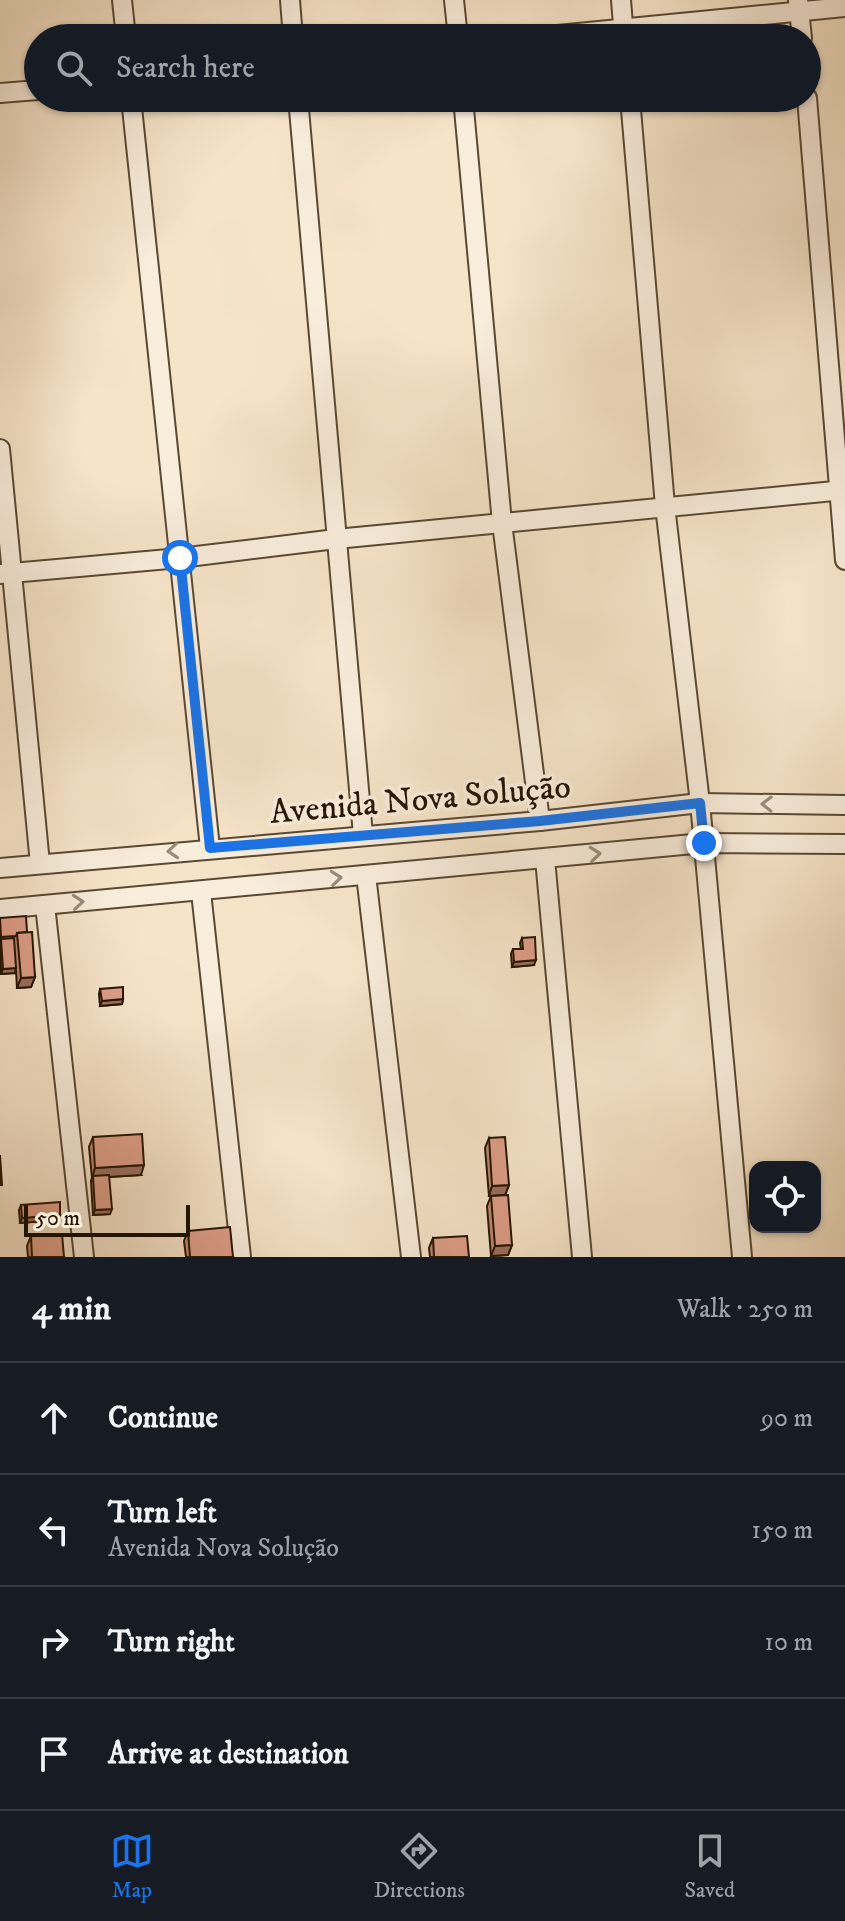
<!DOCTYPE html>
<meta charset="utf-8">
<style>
body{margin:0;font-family:"IM FELL DW Pica",serif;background:#20242c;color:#f1f3f6}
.controls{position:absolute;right:24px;bottom:24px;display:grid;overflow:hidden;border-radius:16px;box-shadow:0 2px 6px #0004}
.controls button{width:72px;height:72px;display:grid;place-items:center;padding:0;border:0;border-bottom:2px solid #363941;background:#171b24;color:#f1f3f6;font:40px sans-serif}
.scale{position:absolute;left:24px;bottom:20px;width:166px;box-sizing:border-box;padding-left:8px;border:4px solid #261501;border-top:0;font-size:22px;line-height:28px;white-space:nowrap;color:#261501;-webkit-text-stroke:6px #f9eddc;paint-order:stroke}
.stop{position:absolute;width:24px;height:24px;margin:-18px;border:6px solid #1a73e8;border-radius:50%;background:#fff}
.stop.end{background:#1a73e8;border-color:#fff;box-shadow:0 2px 8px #0008}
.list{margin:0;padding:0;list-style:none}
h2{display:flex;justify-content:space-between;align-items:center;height:104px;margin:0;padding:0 32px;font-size:34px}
h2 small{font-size:26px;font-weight:400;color:#9ea1a6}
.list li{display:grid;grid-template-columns:52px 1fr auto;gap:24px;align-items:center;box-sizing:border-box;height:112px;padding:0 32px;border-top:2px solid #363941}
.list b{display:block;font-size:30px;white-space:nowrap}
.list p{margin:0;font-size:26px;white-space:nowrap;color:#9ea1a6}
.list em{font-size:26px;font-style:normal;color:#9ea1a6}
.icon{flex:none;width:44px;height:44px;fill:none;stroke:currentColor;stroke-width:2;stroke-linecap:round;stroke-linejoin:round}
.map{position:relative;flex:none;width:845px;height:1257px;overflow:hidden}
.search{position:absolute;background:#171b24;box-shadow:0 2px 6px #0004;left:24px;right:24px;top:24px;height:88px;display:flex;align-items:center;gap:20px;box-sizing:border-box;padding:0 28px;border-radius:44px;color:#9ea1a6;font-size:30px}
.sheet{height:552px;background:#171b24}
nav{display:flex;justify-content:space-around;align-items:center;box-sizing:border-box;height:112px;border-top:2px solid #363941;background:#171b24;font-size:22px;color:#9ea1a6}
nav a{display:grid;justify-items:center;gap:4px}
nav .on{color:#1a73e8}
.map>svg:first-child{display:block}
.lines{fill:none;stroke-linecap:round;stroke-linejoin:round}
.street-casing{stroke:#5a4933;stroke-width:22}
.street{stroke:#f9eddc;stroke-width:18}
.wall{fill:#be8875;stroke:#261501;stroke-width:2}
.shaded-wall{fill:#9b6f5f;stroke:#261501;stroke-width:2}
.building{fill:#dd9e88;stroke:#261501;stroke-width:2}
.oneway{stroke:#9a8c79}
.route{stroke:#1a73e8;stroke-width:10}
.labels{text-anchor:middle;stroke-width:7;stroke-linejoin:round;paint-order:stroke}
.street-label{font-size:34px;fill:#261501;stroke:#f9eddc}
</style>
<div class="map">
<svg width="845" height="1257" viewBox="0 0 845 1257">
<rect width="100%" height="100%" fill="#f6e4c9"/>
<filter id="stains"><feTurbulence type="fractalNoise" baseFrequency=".0025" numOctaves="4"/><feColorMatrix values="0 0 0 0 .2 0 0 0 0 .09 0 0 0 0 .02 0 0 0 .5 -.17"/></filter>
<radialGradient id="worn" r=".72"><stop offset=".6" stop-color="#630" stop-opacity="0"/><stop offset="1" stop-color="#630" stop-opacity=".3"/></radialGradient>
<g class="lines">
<defs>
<g id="street">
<polyline points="122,0 126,38"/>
<polyline points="290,0 293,38"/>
<polyline points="454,0 458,38"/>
<polyline points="621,0 624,37"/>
<polyline points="798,0 802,38"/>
<polyline points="527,38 845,7"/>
<polyline points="0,93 38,90"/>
<polyline points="131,98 210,848"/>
<polyline points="298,98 363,835"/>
<polyline points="463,98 502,523 540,821"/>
<polyline points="630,98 665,506 700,803 742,1257"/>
<polyline points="807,98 845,560"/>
<polyline points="0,449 40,864"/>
<polyline points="0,574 180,558 336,539 845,490"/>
<polyline points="545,859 582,1257"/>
<polyline points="0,868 540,821 700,803 845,805"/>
<polyline points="366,875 411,1257"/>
<polyline points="201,892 241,1257"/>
<polyline points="45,905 84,1257"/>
<polyline points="0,909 704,843 845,844"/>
</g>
</defs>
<use href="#street" class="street-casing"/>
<use href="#street" class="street"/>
</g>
<g class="wall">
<polygon points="0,918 27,932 35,977 31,987 17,988 16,970 15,973 1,974"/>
<polygon points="522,938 534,965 512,967 511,954 513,949 521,949 520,943"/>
<polygon points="100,989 123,999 122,1004 100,1006 99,994"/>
<polygon points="93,1137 141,1175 109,1177 110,1214 93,1215 91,1181 92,1178 89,1147"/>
<polygon points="489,1138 509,1185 505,1195 489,1196 485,1148"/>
<polygon points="491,1196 512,1245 508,1255 491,1256 487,1206"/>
<polygon points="21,1205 58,1220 20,1223 19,1210"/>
<polygon points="188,1231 233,1257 186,1257 184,1241"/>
<polygon points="31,1236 64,1257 28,1257 27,1246"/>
<polygon points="433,1238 469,1257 430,1257 429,1248"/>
</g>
<g class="shaded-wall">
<polygon points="536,960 534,965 512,967 514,962"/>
<polygon points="16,968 15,973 1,974 3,969"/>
<polygon points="35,977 31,987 17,988 21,978"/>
<polygon points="123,999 122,1004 100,1006 102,1001"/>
<polygon points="144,1165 141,1175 92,1178 95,1168"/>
<polygon points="509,1185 505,1195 489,1196 492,1186"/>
<polygon points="112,1209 110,1214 93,1215 95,1210"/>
<polygon points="60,1215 58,1220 20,1223 22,1218"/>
<polygon points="512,1245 508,1255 491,1256 495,1246"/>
</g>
<g class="building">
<polygon points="26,916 27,932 17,933 16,936 1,937 0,918"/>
<polygon points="32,932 35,977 21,978 17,933"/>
<polygon points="535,937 536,960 514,962 513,949 523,949 522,938"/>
<polygon points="14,938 16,968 3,969 1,939"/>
<polygon points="123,987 123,999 102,1001 100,989"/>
<polygon points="142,1134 144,1165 95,1168 93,1137"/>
<polygon points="505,1137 509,1185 492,1186 489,1138"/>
<polygon points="0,1155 2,1185 0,1185"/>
<polygon points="109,1175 112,1209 95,1210 93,1176"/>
<polygon points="508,1195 512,1245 495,1246 491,1196"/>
<polygon points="60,1202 60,1215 22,1218 21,1205"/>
<polygon points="230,1227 233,1257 190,1257 188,1231"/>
<polygon points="62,1234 64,1257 32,1257 31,1236"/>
<polygon points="467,1236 469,1257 434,1257 433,1238"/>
</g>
<defs><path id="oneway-chevron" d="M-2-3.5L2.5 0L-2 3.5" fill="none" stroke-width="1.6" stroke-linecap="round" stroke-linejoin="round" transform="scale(2)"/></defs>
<g class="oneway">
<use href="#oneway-chevron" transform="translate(767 804) rotate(-179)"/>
<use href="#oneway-chevron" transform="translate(173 851) rotate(175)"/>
<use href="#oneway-chevron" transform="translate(595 854) rotate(-6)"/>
<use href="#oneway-chevron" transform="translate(336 878) rotate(-6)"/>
<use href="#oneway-chevron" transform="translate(78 902) rotate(-5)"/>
</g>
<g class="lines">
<polyline class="route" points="180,558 210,848 540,821 700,803 704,843"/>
</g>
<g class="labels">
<g class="street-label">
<text transform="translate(420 798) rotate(-5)" y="12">Avenida Nova Solução</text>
</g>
</g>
<rect width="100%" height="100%" filter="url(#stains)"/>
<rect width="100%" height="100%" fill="url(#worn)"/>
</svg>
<div class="controls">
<button><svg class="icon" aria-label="locate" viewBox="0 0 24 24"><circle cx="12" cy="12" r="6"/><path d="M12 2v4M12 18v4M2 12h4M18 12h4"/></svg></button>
</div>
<div class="scale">50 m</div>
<div class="stop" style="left:180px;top:558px"></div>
<div class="stop end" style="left:704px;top:843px"></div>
<div class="search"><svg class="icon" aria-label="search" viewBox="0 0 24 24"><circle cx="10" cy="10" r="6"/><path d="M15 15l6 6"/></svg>Search here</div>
</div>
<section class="sheet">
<h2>4 min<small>Walk · 250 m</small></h2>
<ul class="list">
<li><svg class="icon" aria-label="ahead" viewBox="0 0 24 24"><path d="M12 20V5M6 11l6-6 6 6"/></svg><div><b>Continue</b></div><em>90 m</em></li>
<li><svg class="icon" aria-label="left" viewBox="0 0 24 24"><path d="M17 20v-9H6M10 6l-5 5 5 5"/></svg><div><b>Turn left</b><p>Avenida Nova Solução</p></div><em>150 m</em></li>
<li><svg class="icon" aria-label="right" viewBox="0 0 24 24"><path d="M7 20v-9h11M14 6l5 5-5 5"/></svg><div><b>Turn right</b></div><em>10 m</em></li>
<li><svg class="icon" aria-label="arrive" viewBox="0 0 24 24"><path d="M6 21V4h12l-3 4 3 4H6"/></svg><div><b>Arrive at destination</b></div></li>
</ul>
</section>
<nav>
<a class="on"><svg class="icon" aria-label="map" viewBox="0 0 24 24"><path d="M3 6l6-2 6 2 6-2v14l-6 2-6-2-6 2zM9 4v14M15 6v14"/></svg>Map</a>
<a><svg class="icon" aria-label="directions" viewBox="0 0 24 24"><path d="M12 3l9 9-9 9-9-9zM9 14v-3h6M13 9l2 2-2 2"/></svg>Directions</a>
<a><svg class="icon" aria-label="saved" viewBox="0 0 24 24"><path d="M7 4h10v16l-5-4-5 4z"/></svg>Saved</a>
</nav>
